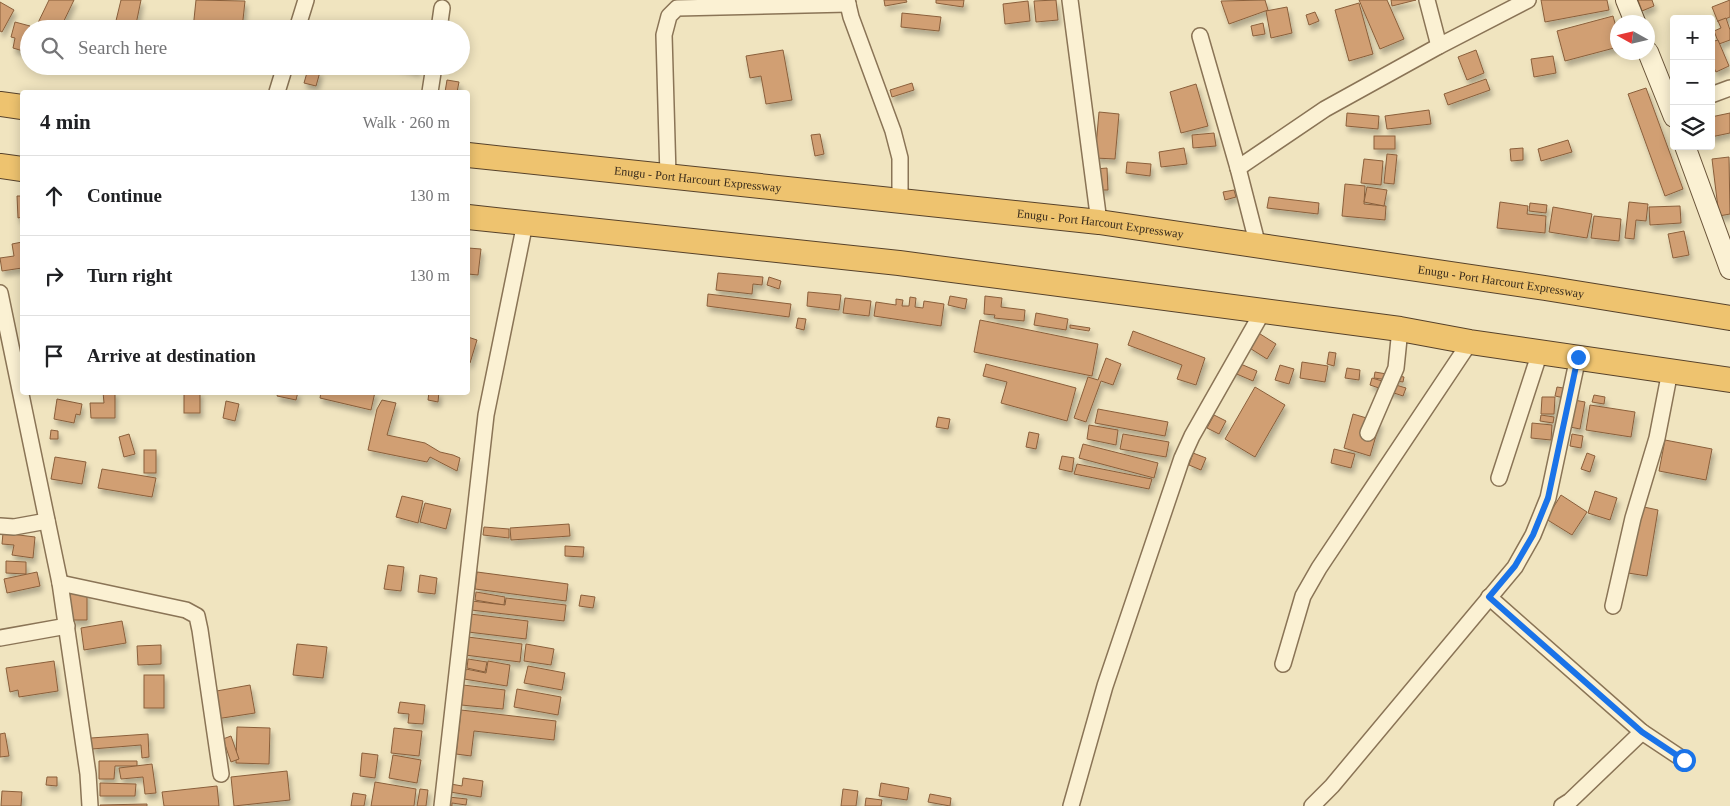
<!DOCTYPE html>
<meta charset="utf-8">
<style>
body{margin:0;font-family:Georgia,serif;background:#f2f2f2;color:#202124}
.controls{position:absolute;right:15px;top:15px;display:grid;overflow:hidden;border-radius:5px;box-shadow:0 2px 12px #0003}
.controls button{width:45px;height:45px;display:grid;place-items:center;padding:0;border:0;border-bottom:1px solid #e0e0e0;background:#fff;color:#202124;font:25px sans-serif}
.compass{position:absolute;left:1610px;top:15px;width:45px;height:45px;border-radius:50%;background:#fff;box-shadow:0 2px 12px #0003;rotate:278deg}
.stop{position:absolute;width:15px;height:15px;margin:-11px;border:4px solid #1a73e8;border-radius:50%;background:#fff}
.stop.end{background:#1a73e8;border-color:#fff;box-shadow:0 1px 5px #0008}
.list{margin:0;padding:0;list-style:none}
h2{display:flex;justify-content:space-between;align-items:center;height:65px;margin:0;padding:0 20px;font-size:21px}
h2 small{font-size:16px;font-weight:400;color:#757577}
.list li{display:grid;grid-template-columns:32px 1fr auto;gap:15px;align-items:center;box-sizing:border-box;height:80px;padding:0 20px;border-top:1px solid #e0e0e0}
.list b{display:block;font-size:19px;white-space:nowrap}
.list em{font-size:16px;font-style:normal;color:#757577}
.icon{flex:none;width:28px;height:28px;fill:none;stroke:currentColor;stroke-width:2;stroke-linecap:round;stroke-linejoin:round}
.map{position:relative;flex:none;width:1730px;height:806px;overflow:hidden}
.search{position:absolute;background:#fff;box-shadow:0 2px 12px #0003;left:20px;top:20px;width:450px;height:55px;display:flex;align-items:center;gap:12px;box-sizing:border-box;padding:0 18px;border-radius:28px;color:#757577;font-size:19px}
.panel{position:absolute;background:#fff;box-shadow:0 2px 12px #0003;left:20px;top:90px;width:450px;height:305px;border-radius:5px}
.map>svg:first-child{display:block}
.building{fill:#d19f73;stroke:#8a5f3b;filter:url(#shadow)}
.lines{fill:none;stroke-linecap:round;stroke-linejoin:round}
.minor-casing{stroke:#8a7456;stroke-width:18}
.secondary-casing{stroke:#6b553a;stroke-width:22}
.trunk-casing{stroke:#57422b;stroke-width:26}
.minor{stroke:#fbf1d3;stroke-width:15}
.secondary{stroke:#fbf1d3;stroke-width:20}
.trunk{stroke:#eec36f;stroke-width:24}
.route{stroke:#1a73e8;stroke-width:6}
.labels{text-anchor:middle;stroke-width:4;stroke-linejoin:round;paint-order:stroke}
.street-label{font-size:12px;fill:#382b1c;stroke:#f7eecf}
</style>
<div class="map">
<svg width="1730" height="806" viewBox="0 0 1730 806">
<defs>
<filter id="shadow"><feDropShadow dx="2.5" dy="5" stdDeviation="2.5" flood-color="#0004"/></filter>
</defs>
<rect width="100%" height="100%" fill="#f0e4bf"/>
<g class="building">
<polygon points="49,0 74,0 60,29 35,29"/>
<polygon points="121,0 141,0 135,29 114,29"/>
<polygon points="196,0 245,1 242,29 193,29"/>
<polygon points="884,0 906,0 907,2 885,6"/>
<polygon points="936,0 964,0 963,7 936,3"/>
<polygon points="1056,0 1058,20 1036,22 1034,1"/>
<polygon points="1265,0 1268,10 1229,24 1221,1"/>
<polygon points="1359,0 1387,0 1404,39 1380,49"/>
<polygon points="1391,0 1416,0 1392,6"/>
<polygon points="1541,0 1607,0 1609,10 1545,22"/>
<polygon points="1638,0 1652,0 1654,6 1642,11"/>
<polygon points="1730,0 1730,17 1718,22 1712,7"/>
<polygon points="1028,1 1030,21 1005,24 1003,4"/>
<polygon points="0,2 14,10 2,32 0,31"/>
<polygon points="1359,3 1373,54 1349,61 1335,10"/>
<polygon points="1287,7 1292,33 1271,38 1266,11"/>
<polygon points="1315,12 1319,21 1309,25 1306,15"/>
<polygon points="902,13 941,17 939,31 901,27"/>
<polygon points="1613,16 1618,34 1618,47 1565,61 1557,31"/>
<polygon points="1726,18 1730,30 1730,40 1719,44 1714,31 1721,28 1718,21"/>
<polygon points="15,22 30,26 23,51 13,48 15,38 11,37"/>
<polygon points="1263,23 1265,34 1253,36 1251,26"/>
<polygon points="1718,40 1729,66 1716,72 1711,62 1711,42"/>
<polygon points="783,50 792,100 766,104 761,76 750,78 746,56"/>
<polygon points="1476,50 1484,73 1467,80 1458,57"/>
<polygon points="1553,56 1556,73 1534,77 1531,59"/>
<polygon points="396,66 418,66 417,71"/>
<polygon points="308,69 320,72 316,86 304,83"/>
<polygon points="1486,79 1490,90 1448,105 1444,94"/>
<polygon points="447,80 459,82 457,92 445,92"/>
<polygon points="912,83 914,90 892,97 890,90"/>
<polygon points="1196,84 1208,126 1181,133 1170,92"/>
<polygon points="1646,88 1683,189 1665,196 1628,94"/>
<polygon points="1429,110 1431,124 1387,129 1385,116"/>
<polygon points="1099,112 1119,114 1115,159 1095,158"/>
<polygon points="1347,113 1379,116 1378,129 1346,126"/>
<polygon points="1730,113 1730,133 1711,137 1711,117"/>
<polygon points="1214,133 1216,146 1193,148 1192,135"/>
<polygon points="820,134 824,154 815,156 811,135"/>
<rect x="1374" y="136" width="21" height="13"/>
<polygon points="1568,140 1572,152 1541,161 1538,149"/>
<polygon points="1184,148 1187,164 1161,167 1159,152"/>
<polygon points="1523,148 1523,160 1511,161 1510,149"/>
<polygon points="1387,154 1397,155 1394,184 1384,183"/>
<polygon points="1729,157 1730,214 1719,216 1712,159"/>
<polygon points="1364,159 1383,161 1381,185 1361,183"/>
<polygon points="1127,162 1151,164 1150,176 1126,173"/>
<polygon points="1107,168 1108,190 1096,190 1095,169"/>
<polygon points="1345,184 1365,186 1364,204 1386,206 1385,220 1342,216"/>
<polygon points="1367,187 1387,190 1384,206 1364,202"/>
<polygon points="1234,190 1236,197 1225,200 1223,192"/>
<polygon points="17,196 22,196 22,217 18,218"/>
<polygon points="1269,197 1319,203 1318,214 1267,208"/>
<polygon points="1500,202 1528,206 1527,214 1546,216 1545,233 1497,228"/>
<polygon points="1629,202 1648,204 1646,221 1636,220 1634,239 1625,238"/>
<polygon points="1530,203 1547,205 1546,213 1529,211"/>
<polygon points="1680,206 1681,223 1650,225 1649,207"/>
<polygon points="1553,207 1592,214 1587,238 1549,232"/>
<polygon points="1594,216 1621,219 1619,241 1591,238"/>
<polygon points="1684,231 1689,255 1673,258 1668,234"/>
<polygon points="22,242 22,268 2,271 0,258 14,256 12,244"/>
<polygon points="468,248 481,249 478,275 468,274"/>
<polygon points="718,273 763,277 762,285 753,284 752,294 716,290"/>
<polygon points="769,277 781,281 779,289 767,285"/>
<polygon points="808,292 841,295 839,310 807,306"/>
<polygon points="708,294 791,304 789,317 707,306"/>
<polygon points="950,296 967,299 965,309 948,305"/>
<polygon points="985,296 1002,298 1001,307 1025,310 1024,321 994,318 995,315 984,314"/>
<polygon points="910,297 916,298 915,307 923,308 924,301 944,304 941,326 874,316 876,302 896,305 896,299 903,300 902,306 909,306"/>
<polygon points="845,298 871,301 869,316 843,313"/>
<polygon points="1036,313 1068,319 1066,330 1034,325"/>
<polygon points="798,318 806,319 804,330 796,328"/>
<polygon points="980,320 1098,344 1092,376 974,352"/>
<polygon points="1070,325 1090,328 1089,331 1070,328"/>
<polygon points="1133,331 1205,358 1196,385 1177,379 1182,365 1128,345"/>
<polygon points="1257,332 1276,344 1267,359 1248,347"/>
<polygon points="468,337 477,340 470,363 468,363"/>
<polygon points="1329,352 1336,353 1334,366 1327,364"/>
<polygon points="1106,358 1121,364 1113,385 1101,381 1086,422 1074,418 1088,377 1098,380"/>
<polygon points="1236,362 1257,371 1253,381 1232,372"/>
<polygon points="1302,362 1328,366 1325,382 1300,378"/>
<polygon points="986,364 1076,388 1067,421 1001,403 1007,382 983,376"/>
<polygon points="1280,365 1294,369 1289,384 1275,380"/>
<polygon points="1347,368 1360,370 1359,380 1345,378"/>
<polygon points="1375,372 1404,377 1403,382 1374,378"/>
<polygon points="1372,378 1406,388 1403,396 1370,385"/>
<polygon points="1255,387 1285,405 1255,457 1225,439"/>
<polygon points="1557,387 1576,390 1574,400 1555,396"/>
<polygon points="103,392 115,392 115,418 91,418 90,403 104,403"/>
<rect x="184" y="392" width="16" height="21"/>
<polygon points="278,392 298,392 296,400 277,396"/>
<polygon points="321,392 375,392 371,410 320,398"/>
<polygon points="429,392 439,392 438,402 428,400"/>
<polygon points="1594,395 1605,397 1604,404 1592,402"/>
<polygon points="1542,397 1555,397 1554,414 1541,414"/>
<polygon points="57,399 82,404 80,415 76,414 74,423 54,419"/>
<polygon points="382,400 396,403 387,435 425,443 440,452 453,455 460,458 457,471 430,457 427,462 368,450 377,409"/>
<polygon points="1574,400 1585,402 1580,429 1570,427"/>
<polygon points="226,401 239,404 235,421 223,418"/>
<polygon points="1590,405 1635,412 1631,437 1586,430"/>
<polygon points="1098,409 1168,422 1165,436 1095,423"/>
<polygon points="1353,414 1380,422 1370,456 1344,448"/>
<polygon points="1214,415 1226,421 1219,434 1207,428"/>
<polygon points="1541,415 1554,417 1553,423 1540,421"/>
<polygon points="938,417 950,419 948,429 936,427"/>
<polygon points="1532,423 1552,425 1551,440 1531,438"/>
<polygon points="1089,425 1118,430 1116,445 1087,439"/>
<polygon points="51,430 58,431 58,439 50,439"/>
<polygon points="1029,432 1039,434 1036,449 1026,447"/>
<polygon points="129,434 135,454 124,457 119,437"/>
<polygon points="1123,434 1169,442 1166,457 1120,449"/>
<polygon points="1572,434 1583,436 1581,448 1570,446"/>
<polygon points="1665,440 1712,449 1706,480 1659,471"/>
<polygon points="1083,444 1158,463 1154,478 1079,458"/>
<polygon points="1334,449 1355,454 1351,468 1331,463"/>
<rect x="144" y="450" width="12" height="23"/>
<polygon points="1193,453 1206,458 1201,470 1189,465"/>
<polygon points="1587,453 1595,456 1590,472 1581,469"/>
<polygon points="1062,456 1074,458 1072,472 1059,469"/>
<polygon points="55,457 86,462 82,484 51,479"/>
<polygon points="1077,464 1152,479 1149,489 1074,474"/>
<polygon points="102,469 156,478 152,497 98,488"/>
<polygon points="1595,491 1617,498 1610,520 1588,513"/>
<polygon points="1561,495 1587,512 1572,535 1546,519"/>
<polygon points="402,496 423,501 418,523 396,517"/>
<polygon points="425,503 451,509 446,529 420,522"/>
<polygon points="1639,506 1658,510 1647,576 1628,573"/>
<polygon points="569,524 570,536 511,540 510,528"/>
<polygon points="484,527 509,529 509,538 483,535"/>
<polygon points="3,533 35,537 33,558 12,555 14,545 2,544"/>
<polygon points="565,546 584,547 583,557 565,556"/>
<polygon points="6,561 26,562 26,574 6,573"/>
<polygon points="388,565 404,567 401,591 384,589"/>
<polygon points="37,572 40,586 7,593 4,579"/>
<polygon points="477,572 568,584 566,601 475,589"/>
<polygon points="420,575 437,578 435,594 418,592"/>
<polygon points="70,592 87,592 87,620 71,620"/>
<polygon points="476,592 505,597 504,605 475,600"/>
<polygon points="581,595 595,597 593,608 579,606"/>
<polygon points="506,598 566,605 564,621 471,610 472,601 505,605"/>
<polygon points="470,614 528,621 526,639 468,632"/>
<polygon points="122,621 126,643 84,650 81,628"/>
<polygon points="468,637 522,644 520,662 465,655"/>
<polygon points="297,644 327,647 323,678 293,675"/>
<polygon points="526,644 554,649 551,665 524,661"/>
<polygon points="161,645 161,664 138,665 137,646"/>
<polygon points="468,659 487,662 485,672 467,668"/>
<polygon points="54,661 58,691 19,697 18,690 10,692 6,668"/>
<polygon points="488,661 510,665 507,686 464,679 466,669 486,673"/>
<polygon points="528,666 565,673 562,690 524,683"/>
<rect x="144" y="675" width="20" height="33"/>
<polygon points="250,685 255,713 216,719 211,692"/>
<polygon points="463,685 505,690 503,709 461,705"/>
<polygon points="517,689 561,697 558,715 514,707"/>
<polygon points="400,702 425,705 423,724 408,723 409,714 398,713"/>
<polygon points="461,710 556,721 554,740 474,731 471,756 456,754"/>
<polygon points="237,727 270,728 269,764 236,763"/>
<polygon points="394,728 422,731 419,756 391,753"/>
<polygon points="5,733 9,756 0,757 0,734"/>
<polygon points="148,734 149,757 142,758 141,745 92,749 91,738"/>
<polygon points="231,736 239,759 231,762 223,739"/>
<polygon points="362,753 378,755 375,778 360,776"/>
<polygon points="393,755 421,760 417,783 389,778"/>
<polygon points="99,761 137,761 137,766 115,766 114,779 99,779"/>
<polygon points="152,764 156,793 145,794 143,777 121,779 119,768"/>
<polygon points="287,771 290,800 234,806 231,777"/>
<polygon points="47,777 57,777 57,786 46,785"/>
<polygon points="463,778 483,781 481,797 450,792 451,784 462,786"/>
<polygon points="375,782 416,789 414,806 371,806"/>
<polygon points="100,783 136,784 135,796 100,796"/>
<polygon points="881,783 909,788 907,800 879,796"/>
<polygon points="217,786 219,806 164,806 162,792"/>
<polygon points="420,789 428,790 426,806 417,806"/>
<polygon points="843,789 858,791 856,806 841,806"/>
<polygon points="2,791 22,792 21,806 1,806"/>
<polygon points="353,793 366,795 364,806 351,806"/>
<polygon points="930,794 951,798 950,806 928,802"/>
<polygon points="449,797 467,799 466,805 452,803 452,806 448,806"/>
<polygon points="866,798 882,800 881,806 865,806"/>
<polygon points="147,804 147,806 100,806 100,805"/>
</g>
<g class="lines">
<defs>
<g id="minor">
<polyline points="847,0 851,17 893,131 900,158 900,201"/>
<polyline points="1070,0 1099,222"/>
<polyline points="1427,0 1439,46"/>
<polyline points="297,29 306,0"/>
<polyline points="439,29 442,8"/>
<polyline points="1200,36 1238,168 1258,246"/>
<polyline points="277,92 285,66"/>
<polyline points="430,92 434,66"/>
<polyline points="1711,95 1730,88"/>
<polyline points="1238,168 1325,109 1439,46 1528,0"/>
<polyline points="668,176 664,35 669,16 677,8 848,4"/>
<polyline points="0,293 60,583 88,774 90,806"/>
<polyline points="1368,433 1396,368 1400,329"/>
<polyline points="1499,478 1540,352"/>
<polyline points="0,526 14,527 47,521"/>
<polyline points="60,583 186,610 197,616 200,630 221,774"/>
<polyline points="1489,597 1642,732 1684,760"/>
<polyline points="1613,606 1633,518 1657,438 1670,371"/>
<polyline points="0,638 67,626"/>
<polyline points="1283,664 1303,596 1319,568 1470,342"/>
<polyline points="442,806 486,415 525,223"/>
<polyline points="1071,806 1105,686 1182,458 1192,436 1263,311"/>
<polyline points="1312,806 1332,786 1515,567 1533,535 1548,498 1578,357"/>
<polyline points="1562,806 1570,801 1642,732"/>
</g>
<g id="secondary">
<polyline points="1626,0 1635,22"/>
<polyline points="1648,52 1674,117"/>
<polyline points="1685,146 1730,269"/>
</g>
<g id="trunk">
<polyline points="0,104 22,107"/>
<path id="s1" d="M468,155l631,67 446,66 185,30"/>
<polyline points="0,166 22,169"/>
<polyline points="468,217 899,263 1400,329 1470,342 1730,380"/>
</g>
</defs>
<use href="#minor" class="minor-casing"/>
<use href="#secondary" class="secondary-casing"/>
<use href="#trunk" class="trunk-casing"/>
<use href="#minor" class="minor"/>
<use href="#secondary" class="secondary"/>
<use href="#trunk" class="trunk"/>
</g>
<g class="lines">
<polyline class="route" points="1578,357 1548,498 1533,535 1515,566 1489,597 1642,732 1684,760"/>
</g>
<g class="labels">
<g class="street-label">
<text dy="4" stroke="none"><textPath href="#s1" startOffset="231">Enugu - Port Harcourt Expressway</textPath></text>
<text dy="4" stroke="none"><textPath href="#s1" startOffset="636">Enugu - Port Harcourt Expressway</textPath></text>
<text dy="4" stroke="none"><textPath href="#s1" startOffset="1041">Enugu - Port Harcourt Expressway</textPath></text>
</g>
</g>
</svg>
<div class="controls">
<button>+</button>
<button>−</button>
<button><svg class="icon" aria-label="layers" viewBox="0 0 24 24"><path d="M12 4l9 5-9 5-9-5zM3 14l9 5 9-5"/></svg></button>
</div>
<svg class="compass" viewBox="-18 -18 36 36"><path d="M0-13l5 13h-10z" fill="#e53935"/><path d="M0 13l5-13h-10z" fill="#757577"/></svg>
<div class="stop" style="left:1684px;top:760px"></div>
<div class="stop end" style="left:1578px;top:357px"></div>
<div class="search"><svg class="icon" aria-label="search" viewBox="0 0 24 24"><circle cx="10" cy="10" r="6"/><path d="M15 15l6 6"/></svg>Search here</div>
<section class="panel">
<h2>4 min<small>Walk · 260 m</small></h2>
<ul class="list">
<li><svg class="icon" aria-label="ahead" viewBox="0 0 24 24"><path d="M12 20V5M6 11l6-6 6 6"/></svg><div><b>Continue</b></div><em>130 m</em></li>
<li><svg class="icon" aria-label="right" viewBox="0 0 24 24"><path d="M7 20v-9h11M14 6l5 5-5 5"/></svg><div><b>Turn right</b></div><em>130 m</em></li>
<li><svg class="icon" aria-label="arrive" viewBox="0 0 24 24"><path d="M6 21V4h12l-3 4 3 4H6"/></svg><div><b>Arrive at destination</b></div></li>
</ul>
</section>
</div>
